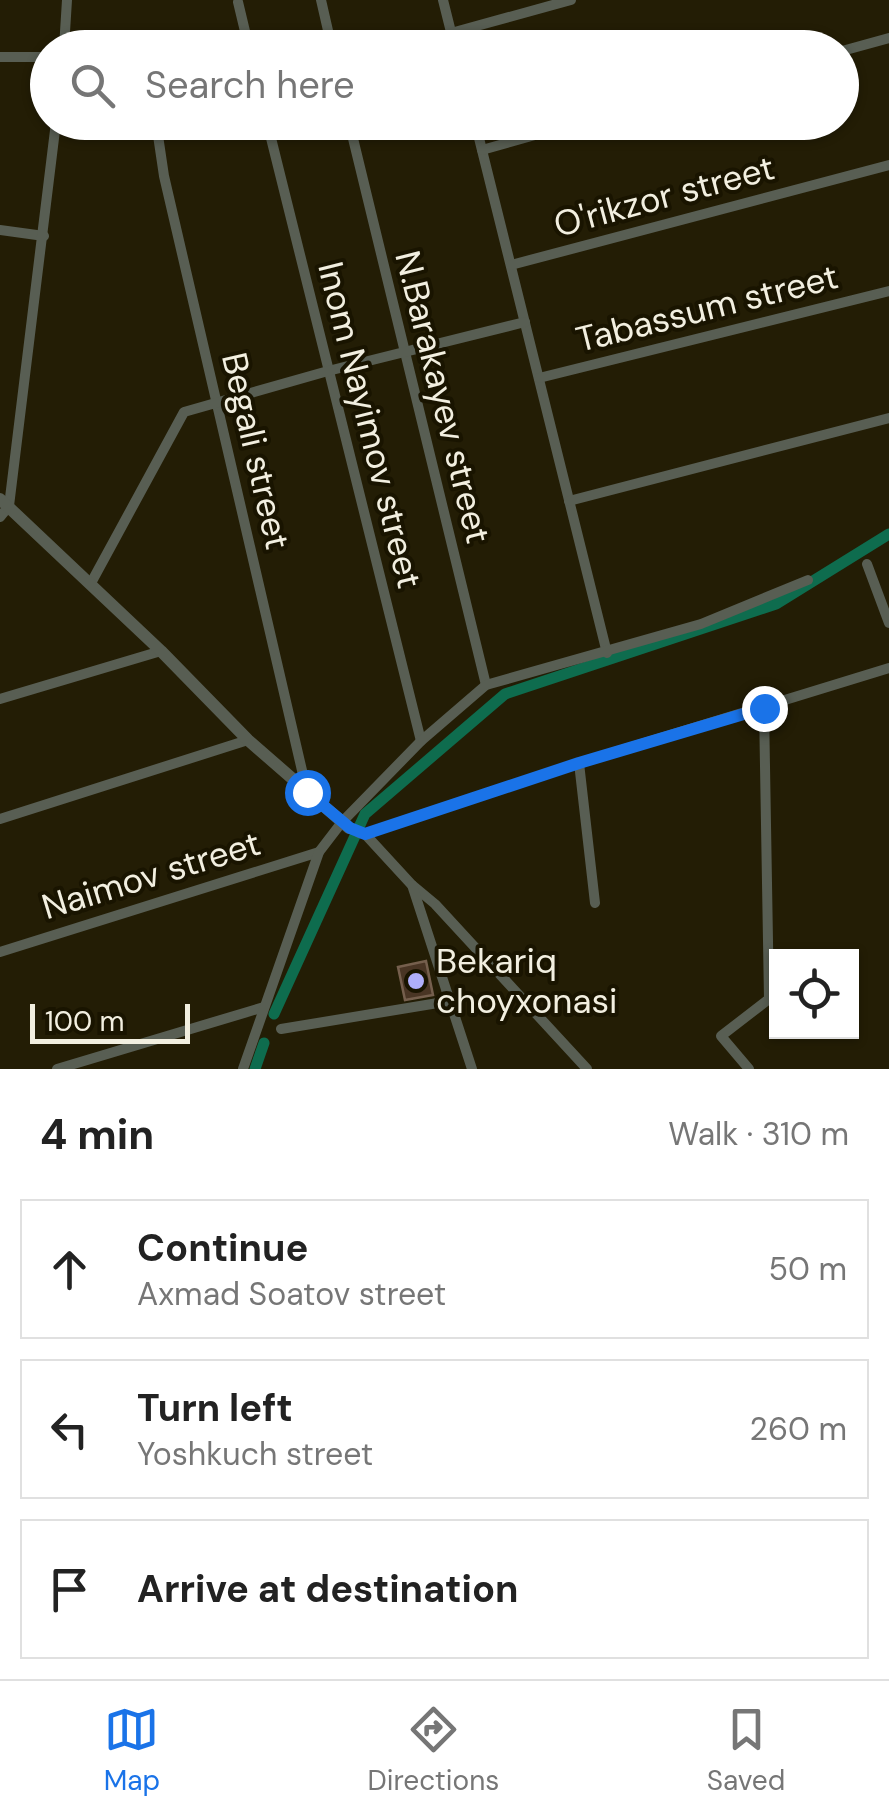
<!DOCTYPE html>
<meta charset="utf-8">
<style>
body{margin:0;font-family:"DM Sans",sans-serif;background:#f2f2f2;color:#222}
.controls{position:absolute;right:30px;bottom:30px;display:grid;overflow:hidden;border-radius:0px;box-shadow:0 2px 8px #0004}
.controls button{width:90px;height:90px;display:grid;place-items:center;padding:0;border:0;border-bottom:2px solid #e0e0e0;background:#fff;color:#222;font:50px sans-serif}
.scale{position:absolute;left:30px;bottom:25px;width:160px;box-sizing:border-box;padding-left:10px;border:5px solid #f2efe0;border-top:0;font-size:28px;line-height:35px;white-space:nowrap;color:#f2efe0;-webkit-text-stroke:8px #191400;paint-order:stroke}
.stop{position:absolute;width:30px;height:30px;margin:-22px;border:8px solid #1a73e8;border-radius:50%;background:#fff}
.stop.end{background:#1a73e8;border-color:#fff;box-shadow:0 2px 10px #0008}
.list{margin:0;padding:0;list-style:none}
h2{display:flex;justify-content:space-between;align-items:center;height:130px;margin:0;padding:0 40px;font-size:42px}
h2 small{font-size:32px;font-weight:400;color:#767676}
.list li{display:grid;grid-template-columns:65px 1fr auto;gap:30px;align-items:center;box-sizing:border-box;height:140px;margin:0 20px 20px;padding:0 20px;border:2px solid #e0e0e0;border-radius:0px}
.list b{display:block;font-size:38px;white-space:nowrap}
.list p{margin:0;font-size:32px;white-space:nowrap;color:#767676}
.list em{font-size:32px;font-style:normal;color:#767676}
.icon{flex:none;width:55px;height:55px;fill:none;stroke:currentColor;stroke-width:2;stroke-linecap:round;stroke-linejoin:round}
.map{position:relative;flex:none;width:889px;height:1069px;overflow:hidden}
.search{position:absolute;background:#fff;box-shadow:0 2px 8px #0004;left:30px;right:30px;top:30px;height:110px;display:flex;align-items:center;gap:25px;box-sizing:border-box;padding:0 35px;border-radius:55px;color:#767676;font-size:38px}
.sheet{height:610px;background:#fff}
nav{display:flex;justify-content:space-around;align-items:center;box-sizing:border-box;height:140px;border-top:2px solid #e0e0e0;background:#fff;font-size:28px;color:#767676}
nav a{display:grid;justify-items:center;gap:5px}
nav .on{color:#1a73e8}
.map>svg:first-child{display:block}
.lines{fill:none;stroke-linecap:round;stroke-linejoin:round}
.canal{stroke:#0e6c4e;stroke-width:11}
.building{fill:#493524;stroke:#755f4d;stroke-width:2.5}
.minor{stroke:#585e53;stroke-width:10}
.tertiary{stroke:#585e53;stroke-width:12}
.route{stroke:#1a73e8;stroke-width:12}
.poi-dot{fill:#afaefa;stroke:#191400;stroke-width:4}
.labels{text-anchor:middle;stroke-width:8;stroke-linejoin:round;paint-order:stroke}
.street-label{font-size:35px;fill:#f2efe0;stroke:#191400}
.poi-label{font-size:35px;fill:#f2efe0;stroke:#191400;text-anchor:start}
</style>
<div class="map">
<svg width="889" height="1069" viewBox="0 0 889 1069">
<rect width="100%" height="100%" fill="#231d05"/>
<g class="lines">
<g class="canal">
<polyline points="274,1014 365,814 505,694 776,604 889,534"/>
<polyline points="255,1069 264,1043"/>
</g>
</g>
<polygon class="building" points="426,961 433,995 405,1000 398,967"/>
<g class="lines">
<g class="minor">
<polyline points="321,0 332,48"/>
<polyline points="443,0 455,48"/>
<polyline points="238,2 249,48"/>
<polyline points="451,33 571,0"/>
<polyline points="64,48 67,0"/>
<polyline points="842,51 889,38"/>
<polyline points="0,57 48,57"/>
<polyline points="156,122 164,176 307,792"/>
<polyline points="267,122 421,741"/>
<polyline points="349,122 486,685"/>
<polyline points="475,122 607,653"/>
<polyline points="482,150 581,122"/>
<polyline points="0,230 44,236"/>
<polyline points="511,265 889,165"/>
<polyline points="539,378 889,291"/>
<polyline points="569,501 889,418"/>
<polyline points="0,517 9,506 56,122"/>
<polyline points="867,564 889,623"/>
<polyline points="91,583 184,412 328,371 525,322"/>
<polyline points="0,699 161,651"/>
<polyline points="579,763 595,903"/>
<polyline points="0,819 248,740"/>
<polyline points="359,833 365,834 411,884 435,904 587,1069"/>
<polyline points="365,834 579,763 889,668"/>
<polyline points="412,885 472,1069"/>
<polyline points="0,952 319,852"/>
<polyline points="281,1029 450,1001"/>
<polyline points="57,1069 264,1007"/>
<polyline points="243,1069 319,852 342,822 421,741 486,685 701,624 808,580"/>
<polyline points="749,1069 721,1036 769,999 764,708"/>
</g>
<polyline class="tertiary" points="0,499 161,651 248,740 349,828"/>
</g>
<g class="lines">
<polyline class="route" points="307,792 350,828 365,834 579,763 764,708"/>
</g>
<circle class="poi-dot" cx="416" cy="981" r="10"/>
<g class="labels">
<g class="street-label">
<text transform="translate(664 196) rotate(-15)" y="12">O'rikzor street</text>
<text transform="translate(707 308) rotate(-14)" y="12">Tabassum street</text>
<text transform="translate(443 397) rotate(76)" y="12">N.Barakayev street</text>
<text transform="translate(370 425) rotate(76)" y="12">Inom Nayimov street</text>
<text transform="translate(256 451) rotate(77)" y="12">Begali street</text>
<text transform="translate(151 875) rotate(-17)" y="12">Naimov street</text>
</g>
<g class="poi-label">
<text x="436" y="973">Bekariq<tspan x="436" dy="40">choyxonasi</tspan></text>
</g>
</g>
</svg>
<div class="controls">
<button><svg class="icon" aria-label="locate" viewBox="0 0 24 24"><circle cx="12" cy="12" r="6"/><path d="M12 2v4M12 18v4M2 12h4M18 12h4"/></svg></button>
</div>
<div class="scale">100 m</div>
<div class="stop" style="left:307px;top:792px"></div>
<div class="stop end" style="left:764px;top:708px"></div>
<div class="search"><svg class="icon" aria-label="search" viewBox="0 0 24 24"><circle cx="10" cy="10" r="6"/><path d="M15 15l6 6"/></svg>Search here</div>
</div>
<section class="sheet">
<h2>4 min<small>Walk · 310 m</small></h2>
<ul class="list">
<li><svg class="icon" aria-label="ahead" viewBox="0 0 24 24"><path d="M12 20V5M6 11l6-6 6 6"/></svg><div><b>Continue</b><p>Axmad Soatov street</p></div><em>50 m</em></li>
<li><svg class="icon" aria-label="left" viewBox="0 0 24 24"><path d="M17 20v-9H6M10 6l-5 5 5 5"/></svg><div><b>Turn left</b><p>Yoshkuch street</p></div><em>260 m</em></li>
<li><svg class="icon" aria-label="arrive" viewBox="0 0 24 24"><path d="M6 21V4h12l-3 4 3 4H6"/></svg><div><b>Arrive at destination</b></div></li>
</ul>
</section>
<nav>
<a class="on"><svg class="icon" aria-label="map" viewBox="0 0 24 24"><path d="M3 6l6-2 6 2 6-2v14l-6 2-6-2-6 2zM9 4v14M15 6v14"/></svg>Map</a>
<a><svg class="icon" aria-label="directions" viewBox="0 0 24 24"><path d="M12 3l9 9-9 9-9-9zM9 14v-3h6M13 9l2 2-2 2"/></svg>Directions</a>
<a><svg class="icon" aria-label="saved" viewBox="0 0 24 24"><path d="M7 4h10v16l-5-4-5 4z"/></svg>Saved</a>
</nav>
